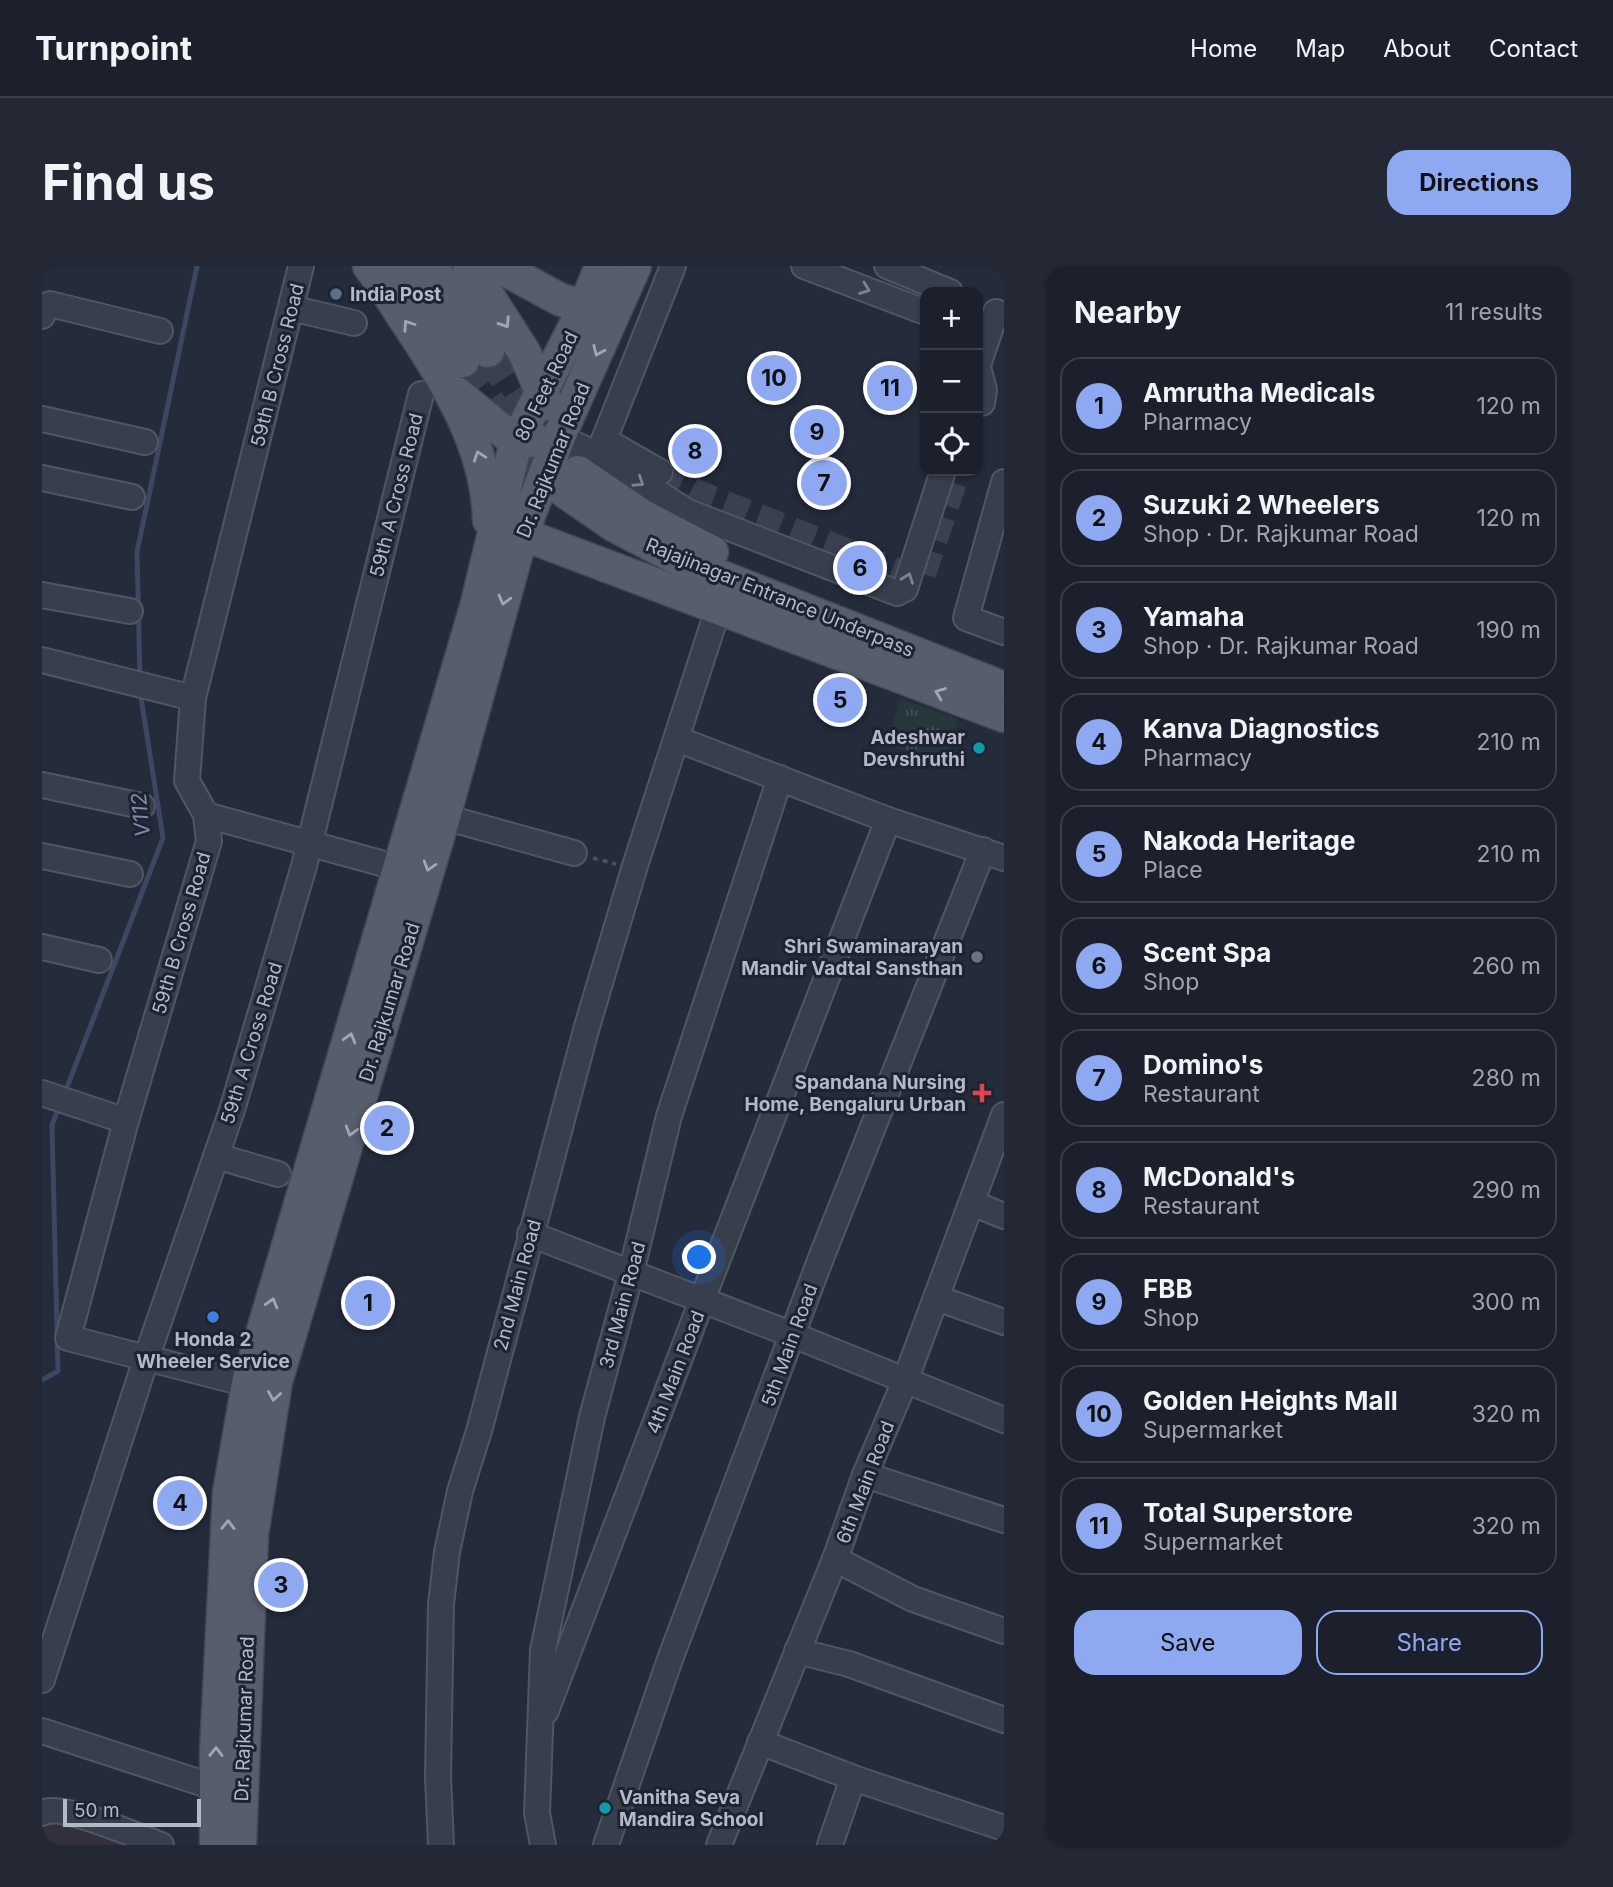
<!DOCTYPE html>
<meta charset="utf-8">
<style>
body{margin:0;font-family:Inter,sans-serif;background:#242834;color:#f1f3f6}
.controls{position:absolute;right:21px;top:21px;display:grid;overflow:hidden;border-radius:14px;box-shadow:0 2px 5px #0004}
.controls button{width:63px;height:63px;display:grid;place-items:center;padding:0;border:0;border-bottom:2px solid #393e48;background:#1b202c;color:#f1f3f6;font:35px sans-serif}
.scale{position:absolute;left:21px;bottom:18px;width:138px;box-sizing:border-box;padding-left:7px;border:4px solid #b4b9c7;border-top:0;font-size:19px;line-height:24px;white-space:nowrap;color:#b4b9c7;-webkit-text-stroke:5px #1d2330;paint-order:stroke}
.you{position:absolute;left:658px;top:992px;width:24px;height:24px;margin:-18px;border:5px solid #fff;border-radius:50%;background:#1a73e8;box-shadow:0 0 0 10px #1a73e833}
.badge{display:grid;place-items:center;width:46px;height:46px;border-radius:50%;background:#8ea8f2;color:#111;font-size:23px;font-weight:700}
.pin{position:absolute;translate:-50% -50%;border:4px solid #fff;box-shadow:0 2px 7px #0006}
.list{margin:0;padding:0;list-style:none}
h2{display:flex;justify-content:space-between;align-items:center;height:91px;margin:0;padding:0 28px;font-size:30px}
h2 small{font-size:23px;font-weight:400;color:#a0a3a9}
.list li{display:grid;grid-template-columns:46px 1fr auto;gap:21px;align-items:center;box-sizing:border-box;height:98px;margin:0 14px 14px;padding:0 14px;border:2px solid #393e48;border-radius:21px}
.list b{display:block;font-size:26px;white-space:nowrap}
.list p{margin:0;font-size:23px;white-space:nowrap;color:#a0a3a9}
.list em{font-size:23px;font-style:normal;color:#a0a3a9}
.actions{display:flex;gap:14px;padding:21px 28px}
.actions a{flex:1;padding:16px 0;border:2px solid #8ea8f2;border-radius:21px;text-align:center;font-size:24px;color:#8ea8f2}
.actions .main{background:#8ea8f2;color:#111}
.icon{flex:none;width:38px;height:38px;fill:none;stroke:currentColor;stroke-width:2;stroke-linecap:round;stroke-linejoin:round}
.map{position:relative;flex:none;width:962px;height:1579px;overflow:hidden;border-radius:21px}
header{display:flex;align-items:center;gap:42px;box-sizing:border-box;height:98px;padding:0 35px;background:#1b202c;border-bottom:2px solid #393e48}
header strong{font-size:33px}
nav{display:flex;gap:38px;margin-inline-start:auto;font-size:24px}
.intro{display:flex;align-items:center;justify-content:space-between;box-sizing:border-box;height:168px;padding:0 42px}
h1{margin:0;font-size:49px}
.button{padding:18px 32px;border-radius:21px;background:#8ea8f2;color:#111;font-size:24px;font-weight:700}
main{display:flex;gap:42px;padding:0 42px}
aside{flex:1;background:#1b202c;border-radius:21px;box-shadow:0 2px 5px #0004}
.map>svg:first-child{display:block}
.medical{fill:#33303d}
.grass{fill:url(#grass-tufts)}
.lines{fill:none;stroke-linecap:round;stroke-linejoin:round}
.stream{stroke:#3b4763;stroke-width:5}
.minor-tunnel{stroke:#3a4050;stroke-width:24;stroke-dasharray:24 12;stroke-linecap:butt}
.major-tunnel{stroke:#3a4050;stroke-width:32;stroke-dasharray:32 16;stroke-linecap:butt}
.minor-casing{stroke:#505663;stroke-width:28}
.major-casing{stroke:#414754;stroke-width:35}
.path{stroke:#445459;stroke-width:3.5;stroke-dasharray:5 5;stroke-linecap:butt}
.minor{stroke:#383e4c;stroke-width:24}
.major{stroke:#565d6b;stroke-width:32}
.oneway{stroke:#7c8290}
.oneway2{stroke:#a1a7b5}
.service-dot{fill:#5c6f8a;stroke:#1d2330;stroke-width:2.5}
.culture-dot{fill:#0f9aa8;stroke:#1d2330;stroke-width:2.5}
.worship-dot{fill:#6b7280;stroke:#1d2330;stroke-width:2.5}
.health-dot{fill:#e0444e;stroke:#1d2330;stroke-width:2.5}
.shop-dot{fill:#3f7fe0;stroke:#1d2330;stroke-width:2.5}
.labels{text-anchor:middle;stroke-width:6;stroke-linejoin:round;paint-order:stroke}
.poi-label{font-size:19px;font-weight:bold;fill:#b4b9c7;stroke:#1d2330;text-anchor:end}
.street-label{font-size:19px;fill:#b4b9c7;stroke:#1d2330}
.water-label{font-size:21px;font-style:italic;fill:#7d8cad;stroke:#1d2330}
</style>
<header>
<strong>Turnpoint</strong>
<nav><a>Home</a><a>Map</a><a>About</a><a>Contact</a></nav>
</header>
<div class="intro"><h1>Find us</h1><a class="button">Directions</a></div>
<main>
<div class="map">
<svg width="962" height="1579" viewBox="0 0 962 1579">
<defs>
<pattern id="grass-tufts" width="24" height="20" patternUnits="userSpaceOnUse" patternTransform="scale(1.75)"><rect width="24" height="20" fill="#26373c"/><path d="M3 7l-1-3M5 7V3M7 7l1-3M15 17l-1-3M17 17v-4M19 17l1-3" fill="none" stroke="#435257"/></pattern>
</defs>
<rect width="100%" height="100%" fill="#242b3b"/>
<polygon class="medical" points="0,1530 136,1579 0,1579"/>
<polygon class="grass" points="859,433 916,453 901,498 844,478"/>
<g class="lines">
<g class="stream">
<polyline points="98,412 95,286 155,0"/>
<polyline points="22,829 121,572 98,425"/>
<polyline points="0,1114 16,1105 10,859 17,841"/>
</g>
<polyline class="minor-tunnel" points="618,206 656,226 878,313 881,311 917,205"/>
<g class="major-tunnel">
<polyline points="446,85 501,169"/>
<polyline points="421,95 432,116 499,207 521,224"/>
</g>
<defs>
<g id="minor">
<polyline points="762,0 883,46"/>
<polyline points="845,0 908,26"/>
<polyline points="249,42 312,57"/>
<polyline points="0,50 2,44 8,38 118,65"/>
<polyline points="936,99 954,46"/>
<polyline points="936,101 942,124 940,137"/>
<polyline points="0,153 103,176"/>
<polyline points="517,171 556,189 646,246 855,327 863,323 901,205"/>
<polyline points="562,174 618,206"/>
<polyline points="556,189 631,0"/>
<polyline points="0,212 90,231"/>
<polyline points="962,216 924,352 962,366"/>
<polyline points="0,329 88,345"/>
<polyline points="0,394 151,432"/>
<polyline points="635,473 846,554 962,592"/>
<polyline points="0,519 100,540"/>
<polyline points="164,549 357,602"/>
<polyline points="402,551 532,587"/>
<polyline points="0,590 88,608"/>
<polyline points="0,681 57,694"/>
<polyline points="0,827 84,855"/>
<polyline points="174,890 236,908"/>
<polyline points="930,937 962,950"/>
<polyline points="488,968 751,1069 962,1154"/>
<polyline points="895,1032 962,1056"/>
<polyline points="206,1118 26,1072 84,855 167,575 164,549 145,515 151,432 259,0"/>
<polyline points="823,1209 962,1254"/>
<polyline points="793,1293 871,1333 962,1365"/>
<polyline points="755,1385 807,1398 962,1454"/>
<polyline points="0,1414 104,1093 190,844 262,600 379,128"/>
<polyline points="504,1445 660,1034 846,554"/>
<polyline points="0,1465 175,1522"/>
<polyline points="718,1476 817,1514 962,1562"/>
<path d="M0,1547c20,-11 96,24 119,32"/>
<polyline points="399,1579 396,1510 399,1338 405,1286 418,1225 437,1165 544,764 592,603 676,343"/>
<polyline points="501,1579 495,1547 501,1384 550,1151 589,1007 627,850 738,512"/>
<polyline points="564,1579 627,1396 779,992 941,584"/>
<polyline points="677,1579 793,1293 823,1209 863,1115 962,849"/>
<polyline points="788,1579 811,1512"/>
</g>
<g id="major">
<path d="M327,0c14,18 26,39 39,58 40,60 79,123 81,196"/>
<polyline points="359,0 396,50 421,95"/>
<polyline points="389,0 446,85"/>
<polyline points="427,0 482,86 505,138"/>
<polyline points="456,0 519,34 543,40"/>
<polyline points="414,127 474,176 494,174"/>
<polyline points="536,206 601,250 670,286"/>
<polyline points="522,225 573,260 642,296 962,422"/>
<polyline points="480,268 962,450"/>
<polyline points="174,1579 174,1486 187,1226 207,1112 434,341 474,176 543,40 559,0"/>
<polyline points="198,1579 210,1269 234,1116 402,551 480,268 517,171 593,0"/>
</g>
</defs>
<use href="#minor" class="minor-casing"/>
<use href="#major" class="major-casing"/>
<polyline class="path" points="551,592 574,598"/>
<use href="#minor" class="minor"/>
<use href="#major" class="major"/>
</g>
<defs><path id="oneway-chevron" d="M-2-3.5L2.5 0L-2 3.5" fill="none" stroke-width="1.6" stroke-linecap="round" stroke-linejoin="round" transform="scale(1.75)"/></defs>
<g class="oneway">
<use href="#oneway-chevron" transform="translate(823 23) rotate(21)"/>
<use href="#oneway-chevron" transform="translate(597 216) rotate(33)"/>
<use href="#oneway-chevron" transform="translate(866 312) rotate(-70)"/>
</g>
<g class="oneway2">
<use href="#oneway-chevron" transform="translate(463 57) rotate(57)"/>
<use href="#oneway-chevron" transform="translate(366 59) rotate(-124)"/>
<use href="#oneway-chevron" transform="translate(556 85) rotate(114)"/>
<use href="#oneway-chevron" transform="translate(437 190) rotate(-109)"/>
<use href="#oneway-chevron" transform="translate(462 334) rotate(105)"/>
<use href="#oneway-chevron" transform="translate(898 427) rotate(-159)"/>
<use href="#oneway-chevron" transform="translate(387 600) rotate(107)"/>
<use href="#oneway-chevron" transform="translate(308 772) rotate(-74)"/>
<use href="#oneway-chevron" transform="translate(309 865) rotate(107)"/>
<use href="#oneway-chevron" transform="translate(230 1037) rotate(-74)"/>
<use href="#oneway-chevron" transform="translate(232 1130) rotate(99)"/>
<use href="#oneway-chevron" transform="translate(186 1259) rotate(-89)"/>
<use href="#oneway-chevron" transform="translate(174 1486) rotate(-89)"/>
</g>
<circle class="service-dot" cx="294" cy="28" r="7"/>
<g class="culture-dot">
<circle cx="937" cy="482" r="7"/>
<circle cx="563" cy="1542" r="7"/>
</g>
<circle class="worship-dot" cx="935" cy="691" r="7"/>
<path class="health-dot" d="M936.5 816.5h7v7h7v7h-7v7h-7v-7h-7v-7h7z"/>
<circle class="shop-dot" cx="171" cy="1051" r="7"/>
<g class="labels">
<g class="poi-label">
<text x="308" y="35" text-anchor="start">India Post</text>
<text x="923" y="478">Adeshwar<tspan x="923" dy="22">Devshruthi</tspan></text>
<text x="921" y="687">Shri Swaminarayan<tspan x="921" dy="22">Mandir Vadtal Sansthan</tspan></text>
<text x="924" y="823">Spandana Nursing<tspan x="924" dy="22">Home, Bengaluru Urban</tspan></text>
<text x="171" y="1080" text-anchor="middle">Honda 2<tspan x="171" dy="22">Wheeler Service</tspan></text>
<text x="577" y="1538" text-anchor="start">Vanitha Seva<tspan x="577" dy="22">Mandira School</tspan></text>
</g>
<g class="street-label">
<text transform="translate(235 99) rotate(-76)" y="7">59th B Cross Road</text>
<text transform="translate(504 120) rotate(-64)" y="7">80 Feet Road</text>
<text transform="translate(511 194) rotate(-68)" y="7">Dr. Rajkumar Road</text>
<text transform="translate(354 229) rotate(-76)" y="7">59th A Cross Road</text>
<text transform="translate(738 331) rotate(22)" y="7">Rajajinagar Entrance Underpass</text>
<text transform="translate(139 667) rotate(-74)" y="7">59th B Cross Road</text>
<text transform="translate(347 736) rotate(-73)" y="7">Dr. Rajkumar Road</text>
<text transform="translate(209 777) rotate(-73)" y="7">59th A Cross Road</text>
<text transform="translate(475 1019) rotate(-75)" y="7">2nd Main Road</text>
<text transform="translate(580 1039) rotate(-75)" y="7">3rd Main Road</text>
<text transform="translate(747 1079) rotate(-70)" y="7">5th Main Road</text>
<text transform="translate(633 1106) rotate(-69)" y="7">4th Main Road</text>
<text transform="translate(823 1216) rotate(-69)" y="7">6th Main Road</text>
<text transform="translate(202 1453) rotate(-88)" y="7">Dr. Rajkumar Road</text>
</g>
<g class="water-label">
<text transform="translate(99 549) rotate(-96)" y="7">V112</text>
</g>
</g>
</svg>
<div class="controls">
<button>+</button>
<button>−</button>
<button><svg class="icon" aria-label="locate" viewBox="0 0 24 24"><circle cx="12" cy="12" r="6"/><path d="M12 2v4M12 18v4M2 12h4M18 12h4"/></svg></button>
</div>
<div class="scale">50 m</div>
<div class="you"></div>
<div class="pin badge" style="left:326px;top:1037px">1</div>
<div class="pin badge" style="left:345px;top:862px">2</div>
<div class="pin badge" style="left:239px;top:1319px">3</div>
<div class="pin badge" style="left:138px;top:1237px">4</div>
<div class="pin badge" style="left:798px;top:434px">5</div>
<div class="pin badge" style="left:818px;top:302px">6</div>
<div class="pin badge" style="left:782px;top:217px">7</div>
<div class="pin badge" style="left:653px;top:185px">8</div>
<div class="pin badge" style="left:775px;top:166px">9</div>
<div class="pin badge" style="left:732px;top:112px">10</div>
<div class="pin badge" style="left:848px;top:122px">11</div>
</div>
<aside>
<h2>Nearby<small>11 results</small></h2>
<ul class="list">
<li><span class="badge">1</span><div><b>Amrutha Medicals</b><p>Pharmacy</p></div><em>120 m</em></li>
<li><span class="badge">2</span><div><b>Suzuki 2 Wheelers</b><p>Shop · Dr. Rajkumar Road</p></div><em>120 m</em></li>
<li><span class="badge">3</span><div><b>Yamaha</b><p>Shop · Dr. Rajkumar Road</p></div><em>190 m</em></li>
<li><span class="badge">4</span><div><b>Kanva Diagnostics</b><p>Pharmacy</p></div><em>210 m</em></li>
<li><span class="badge">5</span><div><b>Nakoda Heritage</b><p>Place</p></div><em>210 m</em></li>
<li><span class="badge">6</span><div><b>Scent Spa</b><p>Shop</p></div><em>260 m</em></li>
<li><span class="badge">7</span><div><b>Domino's</b><p>Restaurant</p></div><em>280 m</em></li>
<li><span class="badge">8</span><div><b>McDonald's</b><p>Restaurant</p></div><em>290 m</em></li>
<li><span class="badge">9</span><div><b>FBB</b><p>Shop</p></div><em>300 m</em></li>
<li><span class="badge">10</span><div><b>Golden Heights Mall</b><p>Supermarket</p></div><em>320 m</em></li>
<li><span class="badge">11</span><div><b>Total Superstore</b><p>Supermarket</p></div><em>320 m</em></li>
</ul>
<div class="actions"><a class="main">Save</a><a>Share</a></div>
</aside>
</main>
